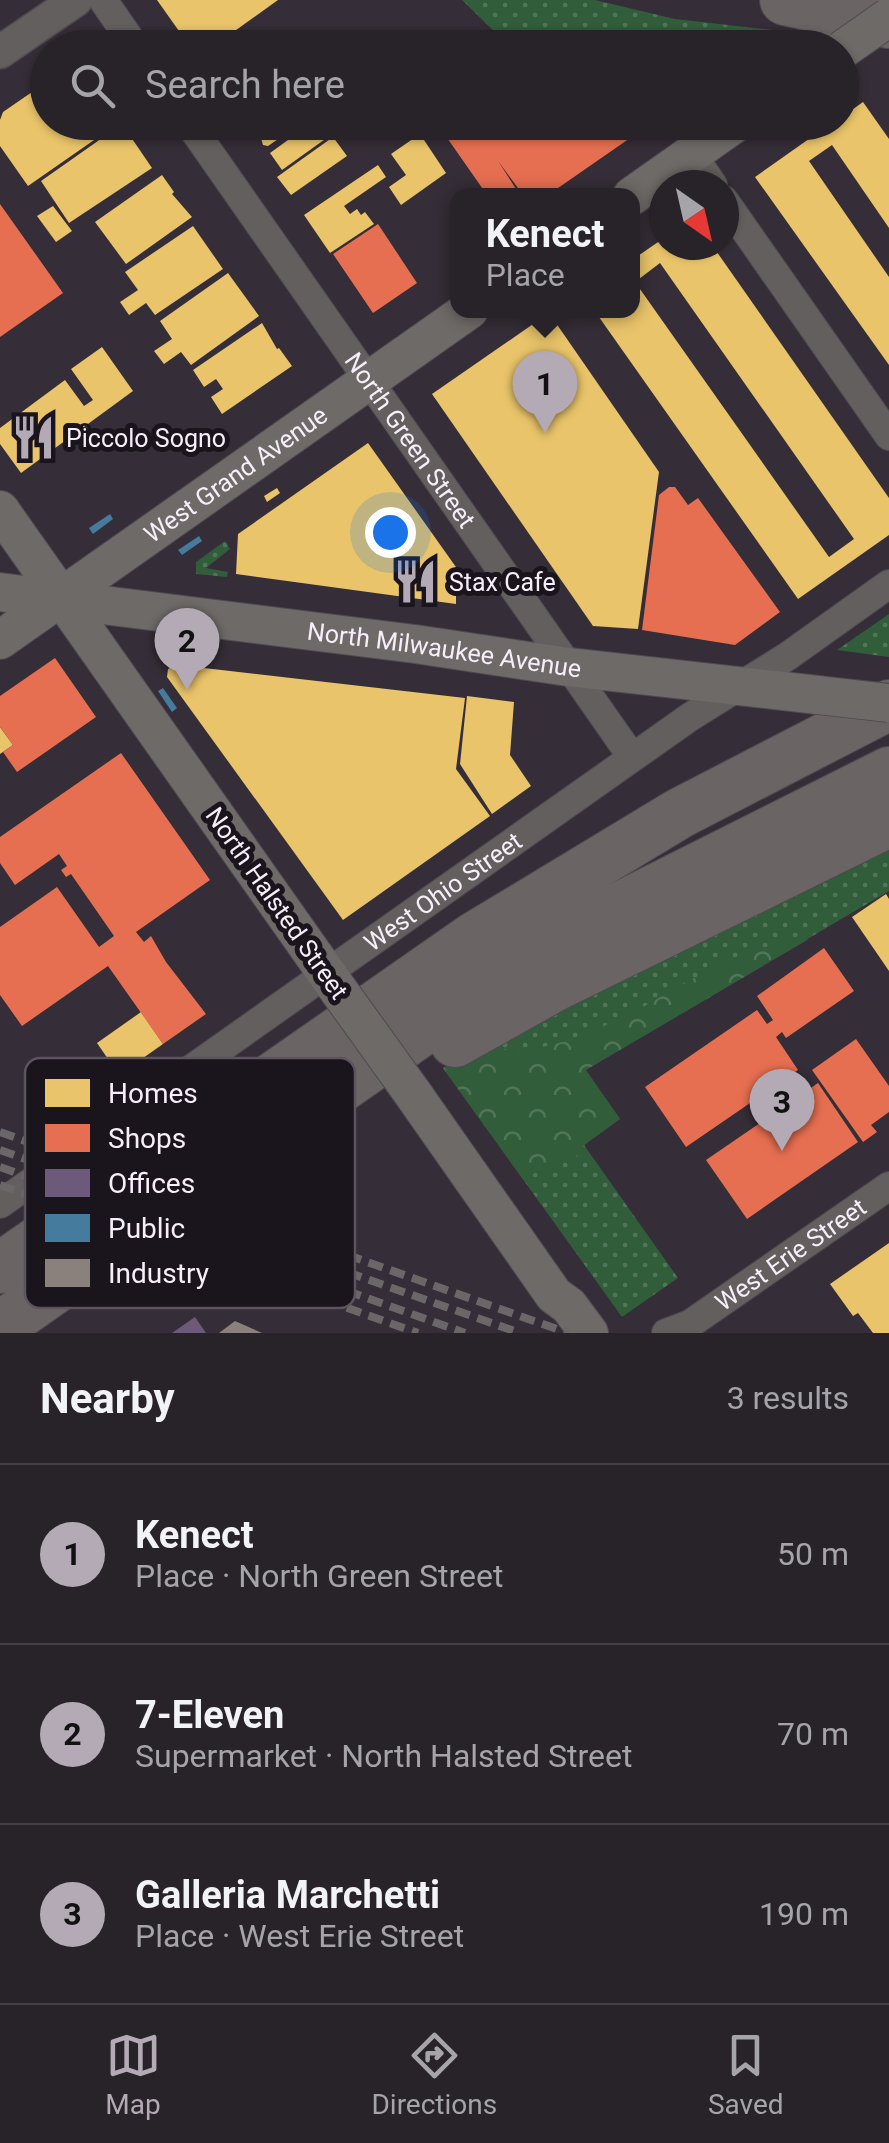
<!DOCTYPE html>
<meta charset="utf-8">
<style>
body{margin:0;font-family:Roboto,sans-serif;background:#302a31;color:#f1f3f6}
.compass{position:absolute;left:649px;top:170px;width:90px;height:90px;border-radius:50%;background:#282229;box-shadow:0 2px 8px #0004;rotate:146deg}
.you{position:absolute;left:390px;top:532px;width:35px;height:35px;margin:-25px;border:8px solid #fff;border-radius:50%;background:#1a73e8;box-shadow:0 0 0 15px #1a73e833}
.badge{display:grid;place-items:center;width:65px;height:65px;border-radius:50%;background:#b3aab6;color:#111;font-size:32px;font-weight:700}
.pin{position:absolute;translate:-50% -82px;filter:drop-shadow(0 2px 5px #0008)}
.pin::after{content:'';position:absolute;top:52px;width:35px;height:30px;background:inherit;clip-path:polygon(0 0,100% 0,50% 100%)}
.popup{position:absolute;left:450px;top:188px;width:190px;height:130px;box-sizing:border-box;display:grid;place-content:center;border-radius:20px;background:#282229;filter:drop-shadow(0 2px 8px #0005);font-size:32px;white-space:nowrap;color:#a5a4a8}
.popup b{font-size:38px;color:#f1f3f6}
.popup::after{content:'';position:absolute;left:50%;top:100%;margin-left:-20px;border:20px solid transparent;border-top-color:#282229}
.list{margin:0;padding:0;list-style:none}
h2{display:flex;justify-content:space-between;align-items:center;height:130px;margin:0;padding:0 40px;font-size:42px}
h2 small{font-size:32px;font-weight:400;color:#a5a4a8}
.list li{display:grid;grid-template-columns:65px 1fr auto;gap:30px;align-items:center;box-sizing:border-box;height:180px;padding:0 40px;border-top:2px solid #443f46}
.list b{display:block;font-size:38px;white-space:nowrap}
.list p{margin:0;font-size:32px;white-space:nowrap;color:#a5a4a8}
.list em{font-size:32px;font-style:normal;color:#a5a4a8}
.icon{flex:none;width:55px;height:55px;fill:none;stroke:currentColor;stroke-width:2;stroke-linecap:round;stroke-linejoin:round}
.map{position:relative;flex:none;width:889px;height:1333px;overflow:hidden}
.search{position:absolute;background:#282229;box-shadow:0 2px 8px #0004;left:30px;right:30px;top:30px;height:110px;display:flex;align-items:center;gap:25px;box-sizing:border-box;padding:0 35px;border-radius:55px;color:#a5a4a8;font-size:38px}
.sheet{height:670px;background:#282229}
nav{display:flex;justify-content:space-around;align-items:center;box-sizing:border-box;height:140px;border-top:2px solid #443f46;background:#282229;font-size:28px;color:#a5a4a8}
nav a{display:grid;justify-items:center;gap:5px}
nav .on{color:#b3aab6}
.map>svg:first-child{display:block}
.grass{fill:url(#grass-dots)}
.forest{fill:url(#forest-crowns)}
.homes{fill:#e9c46a;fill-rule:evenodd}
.shops{fill:#e76f51}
.offices{fill:#6d597a}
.public{fill:#457b9d}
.industry{fill:#8a817c}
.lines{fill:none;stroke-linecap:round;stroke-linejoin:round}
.minor-casing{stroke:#4f4951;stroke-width:30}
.tertiary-casing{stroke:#4f4951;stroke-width:35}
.secondary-casing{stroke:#4f4951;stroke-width:40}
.motorway-casing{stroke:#4f4951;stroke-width:52}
.minor{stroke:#625f5e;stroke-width:28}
.tertiary{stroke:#625f5e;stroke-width:32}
.secondary{stroke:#6e6a68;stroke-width:38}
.motorway{stroke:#6a6465;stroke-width:50}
.rail{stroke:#6b6769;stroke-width:8;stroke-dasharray:15 8;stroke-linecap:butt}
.secondary-bridge-casing{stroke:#4f4951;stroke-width:40;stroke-linecap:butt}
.secondary-bridge{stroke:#6e6a68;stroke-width:38}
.labels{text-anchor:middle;stroke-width:10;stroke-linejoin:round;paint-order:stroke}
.poi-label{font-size:25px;fill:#f7eefa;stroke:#1a141c;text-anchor:start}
.street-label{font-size:25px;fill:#f7eefa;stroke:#1a141c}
.key{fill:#1a141c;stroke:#5c555f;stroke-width:2.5}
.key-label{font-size:28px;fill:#f7eefa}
</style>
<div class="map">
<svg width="889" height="1333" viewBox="0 0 889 1333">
<defs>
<pattern id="grass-dots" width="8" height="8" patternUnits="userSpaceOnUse" patternTransform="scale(2.5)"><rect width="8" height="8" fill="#315d3b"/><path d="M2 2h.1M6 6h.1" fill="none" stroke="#507558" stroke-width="1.8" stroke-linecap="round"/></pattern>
<pattern id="forest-crowns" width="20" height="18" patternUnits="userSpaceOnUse" patternTransform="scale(2.5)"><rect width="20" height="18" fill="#315d3b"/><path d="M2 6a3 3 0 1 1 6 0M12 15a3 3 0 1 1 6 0" fill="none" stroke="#507558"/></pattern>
</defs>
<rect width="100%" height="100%" fill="#352d37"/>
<g class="grass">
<polygon points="462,0 595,0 675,19 783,31 759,47 533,47 500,37"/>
<polygon points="225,541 230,549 206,568 228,572 227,577 196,574 196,562"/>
<polygon points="889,614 889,657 837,650"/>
<polygon points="889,844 889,891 585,1070 620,1119 584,1145 678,1278 622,1317 443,1068"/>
</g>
<polygon class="forest" points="809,939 586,1070 620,1119 584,1145 575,1158 522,1178 443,1068 485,1049 531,1050 578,1038 636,1011 719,964 776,944"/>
<g class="homes">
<polygon points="157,0 278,0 211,48 191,48"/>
<polygon points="260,41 265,46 273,42 278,48 250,48"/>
<polygon points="48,81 48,122 120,122 28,186 0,146 0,120 3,112"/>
<polygon points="863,102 889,139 889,228 832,145 809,161 889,277 889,365 755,177 833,122 842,122 842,117"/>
<polygon points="271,122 303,122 268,146 263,145 259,131"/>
<polygon points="313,122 349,122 282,170 270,153"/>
<polygon points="371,122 399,122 381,136"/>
<polygon points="122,124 152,168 69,223 41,181"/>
<polygon points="420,134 446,173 401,205 389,187 406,175 391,154"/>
<polygon points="333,137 347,156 291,195 277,177"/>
<polygon points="378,165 386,177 344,206 350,214 357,209 361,215 365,212 374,224 330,253 304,215"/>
<polygon points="162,175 174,192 172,194 192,217 126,264 95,222"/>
<polygon points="53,206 72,231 56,242 37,216"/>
<polygon points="193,226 223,269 155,315 146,303 129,315 120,302 138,290 125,272"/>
<path d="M664,238v7h48l177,253v37l-91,64 -204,-289h38v-50zM660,263l194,276 -25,18 -194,-275z"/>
<polygon points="228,273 259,316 191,365 181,352 164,364 154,351 172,339 160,321"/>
<polygon points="549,313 659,472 638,629 593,626 432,394"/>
<polygon points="262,323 277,349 279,348 292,366 222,414 211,397 223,389 216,379 204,387 193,370"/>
<polygon points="102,347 133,391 21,473 0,444 0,428 65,380 84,406 93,400 71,369"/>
<polygon points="368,443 468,584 456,593 456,604 236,574 238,534"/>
<polygon points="277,488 280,493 267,502 264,496"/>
<polygon points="178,665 465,698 456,769 490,816 343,920 167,677 168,669"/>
<polygon points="467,696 514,702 510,755 531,786 492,814 460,764"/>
<polygon points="0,727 13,745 0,754"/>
<polygon points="886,894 889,899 889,971 852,917"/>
<polygon points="141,1012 163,1044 119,1075 97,1043"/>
<polygon points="889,1243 889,1333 873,1333 858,1313 853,1316 830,1284"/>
</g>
<g class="shops">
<polygon points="436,122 470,122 472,126 477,122 624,122 633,136 548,195 523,195 498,161 520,195 487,195"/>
<polygon points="0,204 63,293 0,337"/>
<polygon points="378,224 417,283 373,313 333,254"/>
<polygon points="669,487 675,487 688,505 698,498 780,612 735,645 642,630 659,495"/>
<polygon points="55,658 96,717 17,772 3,752 13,745 0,727 0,696"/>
<polygon points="121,753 210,880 136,932 144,942 151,936 166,962 206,1014 163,1044 108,966 22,1026 0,995 0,927 57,887 99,947 114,936 71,874 66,877 61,870 67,866 59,854 15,885 0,863 0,837"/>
<polygon points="824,948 854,991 786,1038 782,1032 776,1037 798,1070 686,1147 645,1087 757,1010 767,1024 773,1020 757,996"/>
<polygon points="856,1039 889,1086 889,1112 871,1125 877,1132 863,1142 812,1070"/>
<polygon points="818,1083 858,1142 747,1219 706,1160"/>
</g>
<polygon class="offices" points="195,1317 206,1333 172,1333"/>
<g class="public">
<polygon points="110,514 113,519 93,534 89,528"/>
<polygon points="199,536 202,541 182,555 178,550"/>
<polygon points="163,688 177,708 172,712 158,691"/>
</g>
<polygon class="industry" points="235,1321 262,1333 219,1333"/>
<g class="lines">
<defs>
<g id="minor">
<polyline points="103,0 136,48"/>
<path id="s1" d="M188,122l444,635"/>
<polyline points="692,154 713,185"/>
<polyline points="724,200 889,436"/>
<path id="s2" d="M0,1204l690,-487 98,-61 101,-72"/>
<path id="s3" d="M666,1333l24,-9 199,-138"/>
</g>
<polyline id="tertiary" points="0,52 76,0"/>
<g id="secondary">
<polyline points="632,196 737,122"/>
<polyline points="0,510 339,991"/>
<path id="s4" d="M0,592l415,52 153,23 250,28"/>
<path id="s5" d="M0,640l469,-330"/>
<polyline points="411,1091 554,1295 569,1306 589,1333"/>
</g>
<g id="motorway">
<polyline points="785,0 889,23"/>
<polyline points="455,1042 557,985 889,822"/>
<polyline points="0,1268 473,938 680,813 889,705"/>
<polyline points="0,1327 488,984 604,915 889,772"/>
</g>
</defs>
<use href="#minor" class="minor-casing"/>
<use href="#tertiary" class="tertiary-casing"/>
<use href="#secondary" class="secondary-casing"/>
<use href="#motorway" class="motorway-casing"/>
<use href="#minor" class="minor"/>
<use href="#tertiary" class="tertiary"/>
<use href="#secondary" class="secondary"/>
<use href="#motorway" class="motorway"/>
<g class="rail">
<polyline points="0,1132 568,1333"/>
<polyline points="0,1150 520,1333"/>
<polyline points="0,1167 465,1333"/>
<polyline points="0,1185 418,1333"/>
</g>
<defs>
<g id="secondary-bridge">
<polyline points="842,50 889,17"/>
<polyline points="818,695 889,703"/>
<polyline points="339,991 411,1091"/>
</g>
</defs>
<use href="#secondary-bridge" class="secondary-bridge-casing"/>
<use href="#secondary-bridge" class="secondary-bridge"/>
</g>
<defs>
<symbol id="restaurant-bare" viewBox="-9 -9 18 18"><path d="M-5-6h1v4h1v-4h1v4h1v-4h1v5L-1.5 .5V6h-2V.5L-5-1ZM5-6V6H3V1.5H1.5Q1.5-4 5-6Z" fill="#b3aab6" stroke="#1a141c" stroke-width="2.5" paint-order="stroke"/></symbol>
</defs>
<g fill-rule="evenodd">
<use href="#restaurant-bare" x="2" y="406" width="63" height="63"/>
<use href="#restaurant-bare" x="384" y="550" width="63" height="63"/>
</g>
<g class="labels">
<g class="poi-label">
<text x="66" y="447">Piccolo Sogno</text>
<text x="449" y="591">Stax Cafe</text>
</g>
<g class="street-label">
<text dy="9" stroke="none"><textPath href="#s1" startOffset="388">North Green Street</textPath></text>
<text dy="9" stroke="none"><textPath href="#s5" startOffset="288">West Grand Avenue</textPath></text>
<text dy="9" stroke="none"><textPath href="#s4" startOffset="448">North Milwaukee Avenue</textPath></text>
<text dy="9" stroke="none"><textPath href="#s2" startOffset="542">West Ohio Street</textPath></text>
<text transform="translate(277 903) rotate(55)" y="9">North Halsted Street</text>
<text dy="9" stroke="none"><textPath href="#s3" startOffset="148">West Erie Street</textPath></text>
</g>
</g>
<rect x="25" y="1058" width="330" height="250" rx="15" class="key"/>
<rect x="45" y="1079" width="45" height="28" fill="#e9c46a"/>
<rect x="45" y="1124" width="45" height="28" fill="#e76f51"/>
<rect x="45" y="1169" width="45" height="28" fill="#6d597a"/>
<rect x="45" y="1214" width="45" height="28" fill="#457b9d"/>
<rect x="45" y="1259" width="45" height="28" fill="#8a817c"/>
<g class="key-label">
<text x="108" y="1103">Homes</text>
<text x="108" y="1148">Shops</text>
<text x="108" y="1193">Offices</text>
<text x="108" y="1238">Public</text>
<text x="108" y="1283">Industry</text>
</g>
</svg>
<svg class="compass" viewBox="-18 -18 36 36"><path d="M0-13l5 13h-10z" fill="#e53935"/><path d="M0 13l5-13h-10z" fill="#a5a4a8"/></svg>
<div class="you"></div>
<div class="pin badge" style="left:545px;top:433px">1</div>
<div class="popup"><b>Kenect</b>Place</div>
<div class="pin badge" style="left:187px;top:690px">2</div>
<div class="pin badge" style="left:782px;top:1151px">3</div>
<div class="search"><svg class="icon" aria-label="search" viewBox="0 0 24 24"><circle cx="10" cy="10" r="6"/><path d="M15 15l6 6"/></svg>Search here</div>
</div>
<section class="sheet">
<h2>Nearby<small>3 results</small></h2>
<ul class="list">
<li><span class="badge">1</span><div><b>Kenect</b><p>Place · North Green Street</p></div><em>50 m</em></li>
<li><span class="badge">2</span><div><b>7-Eleven</b><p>Supermarket · North Halsted Street</p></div><em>70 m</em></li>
<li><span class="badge">3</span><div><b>Galleria Marchetti</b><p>Place · West Erie Street</p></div><em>190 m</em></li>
</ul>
</section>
<nav>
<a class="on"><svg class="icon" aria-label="map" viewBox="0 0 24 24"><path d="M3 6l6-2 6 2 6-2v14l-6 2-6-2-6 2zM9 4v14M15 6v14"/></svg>Map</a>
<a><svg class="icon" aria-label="directions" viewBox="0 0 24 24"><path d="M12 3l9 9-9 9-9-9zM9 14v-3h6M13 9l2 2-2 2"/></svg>Directions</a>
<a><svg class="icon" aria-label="saved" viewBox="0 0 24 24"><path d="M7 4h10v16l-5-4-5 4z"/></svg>Saved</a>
</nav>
